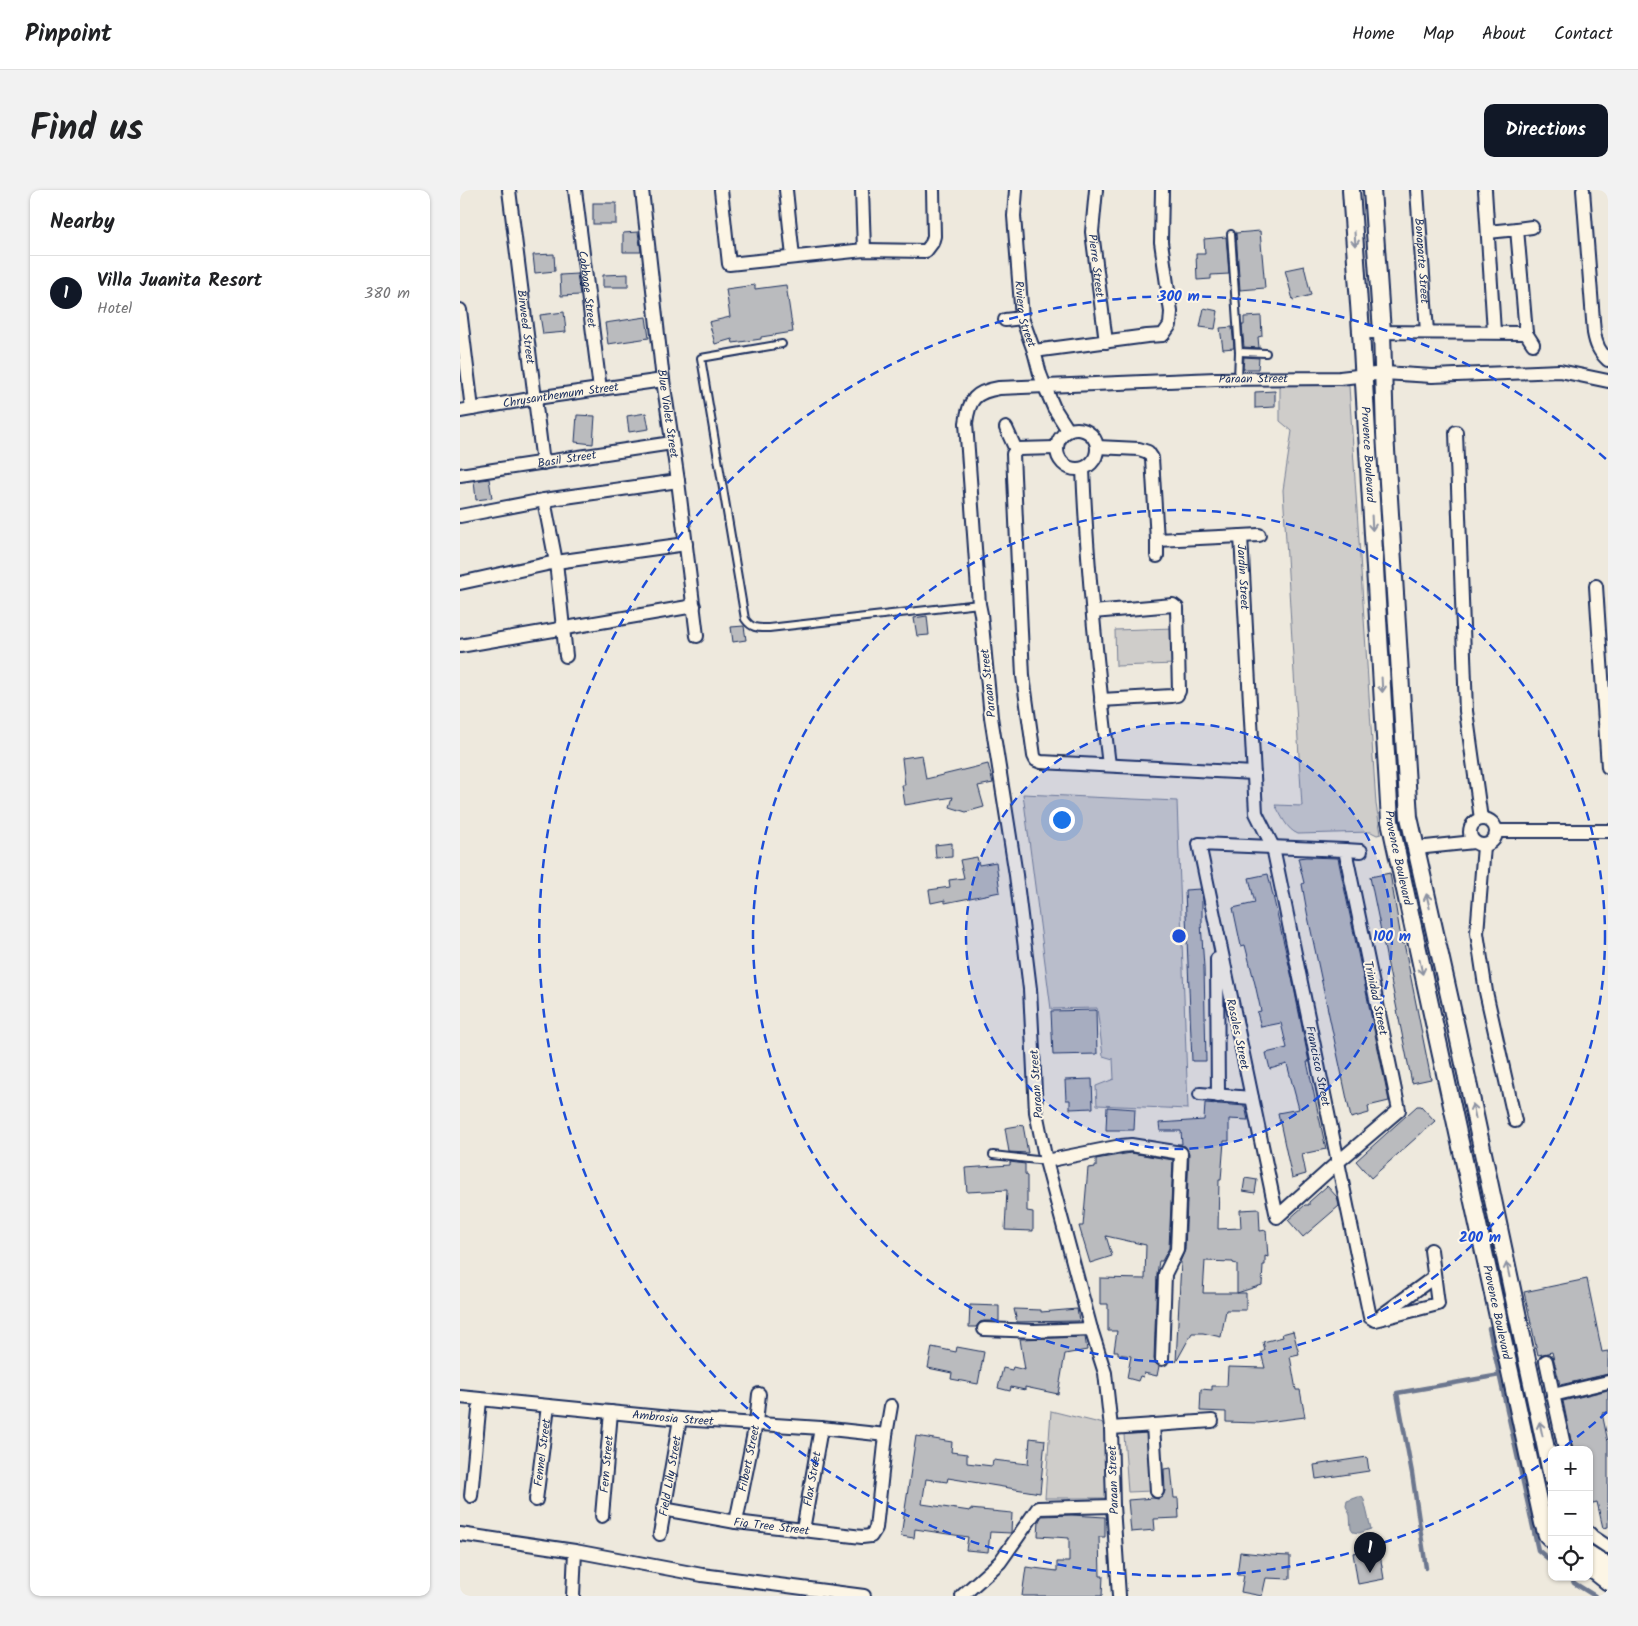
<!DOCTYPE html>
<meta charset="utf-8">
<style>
body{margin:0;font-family:Kalam,sans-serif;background:#f2f2f2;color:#202124}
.controls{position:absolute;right:15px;bottom:15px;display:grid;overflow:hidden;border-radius:10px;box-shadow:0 1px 4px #0004}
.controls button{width:45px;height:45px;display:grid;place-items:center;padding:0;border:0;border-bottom:1px solid #e0e0e0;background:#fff;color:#202124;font:25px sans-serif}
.you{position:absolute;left:601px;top:629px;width:18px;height:18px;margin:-12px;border:4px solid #fff;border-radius:50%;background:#1a73e8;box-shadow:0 0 0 8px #1a73e833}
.badge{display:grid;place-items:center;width:32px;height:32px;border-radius:50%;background:#111827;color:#fff;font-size:16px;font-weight:700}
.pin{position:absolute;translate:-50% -41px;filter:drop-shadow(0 1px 2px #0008)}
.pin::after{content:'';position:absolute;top:26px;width:18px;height:15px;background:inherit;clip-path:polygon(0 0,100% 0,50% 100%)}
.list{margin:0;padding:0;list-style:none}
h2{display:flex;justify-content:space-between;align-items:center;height:65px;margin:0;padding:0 20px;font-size:21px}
h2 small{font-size:16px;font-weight:400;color:#757577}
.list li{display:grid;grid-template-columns:32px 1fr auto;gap:15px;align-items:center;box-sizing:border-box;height:75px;padding:0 20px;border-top:1px solid #e0e0e0}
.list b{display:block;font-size:19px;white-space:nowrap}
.list p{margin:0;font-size:16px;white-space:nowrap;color:#757577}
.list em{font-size:16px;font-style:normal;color:#757577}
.icon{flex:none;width:28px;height:28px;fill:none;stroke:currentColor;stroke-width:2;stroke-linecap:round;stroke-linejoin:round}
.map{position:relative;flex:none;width:1148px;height:1406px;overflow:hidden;border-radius:10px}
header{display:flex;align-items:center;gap:30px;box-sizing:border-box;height:70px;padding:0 25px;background:#fff;border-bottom:1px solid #e0e0e0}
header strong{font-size:24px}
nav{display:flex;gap:28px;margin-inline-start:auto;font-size:18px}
.intro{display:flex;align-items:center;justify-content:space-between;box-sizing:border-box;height:120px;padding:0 30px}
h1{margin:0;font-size:35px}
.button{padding:12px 22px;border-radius:10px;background:#111827;color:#fff;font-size:18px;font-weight:700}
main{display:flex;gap:30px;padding:0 30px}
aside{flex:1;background:#fff;border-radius:10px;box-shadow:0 1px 4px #0004}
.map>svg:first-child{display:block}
.green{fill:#cfcdca;stroke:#757e94}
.water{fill:#a2a7af;stroke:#6c778f}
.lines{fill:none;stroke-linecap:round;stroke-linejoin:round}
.stream{stroke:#6c778f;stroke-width:4.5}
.building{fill:#babbbe;stroke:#1b2f5e}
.service-casing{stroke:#1b2f5e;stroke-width:10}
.minor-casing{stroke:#1b2f5e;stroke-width:16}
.tertiary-casing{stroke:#1b2f5e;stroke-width:20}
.service{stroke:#fcf5e5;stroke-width:6}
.minor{stroke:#fcf5e5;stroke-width:12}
.tertiary{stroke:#fcf5e5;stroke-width:16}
.oneway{stroke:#8c92a2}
.ring{fill:none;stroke:#1d4ed8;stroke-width:2.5;stroke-dasharray:9 6}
.labels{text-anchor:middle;stroke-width:4;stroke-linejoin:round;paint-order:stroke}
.street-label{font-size:12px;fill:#1b2f5e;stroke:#fcf5e5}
.centre{fill:#1d4ed8;stroke:#fcf5e5;stroke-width:2.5}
.ring-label{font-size:15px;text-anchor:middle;font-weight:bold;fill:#1d4ed8;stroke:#fcf5e5;stroke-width:4;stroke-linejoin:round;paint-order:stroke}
</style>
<header>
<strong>Pinpoint</strong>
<nav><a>Home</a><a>Map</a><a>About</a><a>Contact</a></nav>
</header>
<div class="intro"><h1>Find us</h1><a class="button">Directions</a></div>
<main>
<aside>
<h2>Nearby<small></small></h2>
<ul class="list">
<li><span class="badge">1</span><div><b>Villa Juanita Resort</b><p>Hotel</p></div><em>380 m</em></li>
</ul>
</aside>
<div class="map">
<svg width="1148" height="1406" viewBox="0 0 1148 1406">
<rect width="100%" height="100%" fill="#eee9dd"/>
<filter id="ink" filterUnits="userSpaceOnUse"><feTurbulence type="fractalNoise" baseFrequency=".02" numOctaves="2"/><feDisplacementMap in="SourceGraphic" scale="10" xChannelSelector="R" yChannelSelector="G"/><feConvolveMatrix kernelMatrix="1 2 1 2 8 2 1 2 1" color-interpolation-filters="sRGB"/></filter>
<g filter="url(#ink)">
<g class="green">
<path d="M820,193l69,3 27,418 5,30 -4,1 -6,-3 -73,2c-12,-5 -16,-18 -23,-29l27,1 -19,-316 9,-59 -12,-10z"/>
<polygon points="714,438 716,474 656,476 655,440"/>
<polygon points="563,604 717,611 728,919 637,915 636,896 654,889 653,869 643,866 637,818 591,819"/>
<polygon points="591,1221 652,1236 653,1308 585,1308"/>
<polygon points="689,1243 692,1301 668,1302 664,1244"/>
</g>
<polygon class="water" points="898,1307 902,1307 904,1310 911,1339 899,1343 893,1342 891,1339 890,1325 886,1316 887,1311"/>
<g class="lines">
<g class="stream">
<polyline points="1029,1138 1078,1360 1092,1372"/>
<polyline points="966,1378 952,1283 937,1203 1040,1185"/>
<polyline points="1111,1387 1114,1393 1135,1406"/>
</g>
</g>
<g class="building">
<rect x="133" y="13" width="23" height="21"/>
<polygon points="800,41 805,98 780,100 776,43"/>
<polygon points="178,42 181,62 163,62 163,43"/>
<polygon points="766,47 769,84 751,85 751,89 737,90 736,64 745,64 744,49"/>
<polygon points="94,64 95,81 75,83 73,65"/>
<polygon points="844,76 851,105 833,110 825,80"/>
<polygon points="117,84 120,105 101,106 100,85"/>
<polygon points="168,84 168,97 143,97 143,85"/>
<polygon points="295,95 295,99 326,95 333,142 301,147 301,149 273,153 272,149 255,154 249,132 270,127 266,99"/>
<polygon points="744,118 758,121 755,139 740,137"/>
<polygon points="104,122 106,142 83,144 80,125"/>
<polygon points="801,126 802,146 798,147 799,158 784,157 782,135 784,135 784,127"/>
<polygon points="186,127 189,148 148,154 145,133"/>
<polygon points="772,137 774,158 763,159 760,138"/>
<polygon points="784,167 799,168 798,179 783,179"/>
<polygon points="815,201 815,217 795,218 795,202"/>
<polygon points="186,223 189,239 169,242 167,226"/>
<polygon points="117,225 135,226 133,254 115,252"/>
<polygon points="29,289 32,308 16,310 14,291"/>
<polygon points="467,426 469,445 457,446 454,428"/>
<polygon points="284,436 286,450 273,452 271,437"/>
<polygon points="462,565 466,589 528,574 533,593 518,596 524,617 506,622 490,617 493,607 445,615 442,595 445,595 442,568"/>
<polygon points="492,653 492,667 476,668 475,655"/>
<polygon points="517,667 519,675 536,672 540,702 485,713 485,710 471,713 469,700 490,697 489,690 504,688 500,670"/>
<polygon points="846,667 878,668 929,911 908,916 909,923 891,928 847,722 842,694 844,693 838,668"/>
<polygon points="930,683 942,754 944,753 971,889 952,893 910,687"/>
<polygon points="808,684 832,788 849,872 847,872 866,959 842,964 846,984 832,988 818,923 839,919 827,874 810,879 806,863 827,858 821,833 801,837 797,822 801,821 795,794 785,755 781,756 773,718 795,713 789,688"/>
<polygon points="740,699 742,706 742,733 741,733 744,777 746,871 732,871 725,700"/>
<polygon points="636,820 637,864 593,865 591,821"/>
<polygon points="632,889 633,918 610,919 610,910 606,910 605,890"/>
<polygon points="745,913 785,916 788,930 769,929 769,951 764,951 761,990 759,990 758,1039 781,1038 780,1020 799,1019 800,1041 806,1040 808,1067 805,1066 805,1075 803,1075 802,1095 777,1103 777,1074 773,1073 773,1072 745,1071 743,1103 786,1103 786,1120 766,1120 761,1147 743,1143 732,1143 716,1172 721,1072 720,1072 725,1060 729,963 725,956 717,954 722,954 721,941 700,941 699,933 744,930"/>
<polygon points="957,916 961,916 975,931 911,988 896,971"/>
<polygon points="647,917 675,919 674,940 646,940"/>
<polygon points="563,935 568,963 549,962 545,938"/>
<polygon points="671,963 713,970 709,1058 702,1071 699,1071 697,1084 694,1169 695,1173 699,1176 697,1186 684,1183 683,1187 680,1186 678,1191 667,1188 671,1166 658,1164 658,1161 654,1161 657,1141 648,1141 648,1114 640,1114 640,1088 685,1089 686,1055 646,1046 652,1066 630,1073 619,1036 623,1036 628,978 636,977 636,969"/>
<polygon points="550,972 565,974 565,985 567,986 567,1021 573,1022 573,1041 545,1040 547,1000 507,1002 505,978 550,975"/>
<polygon points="785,988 797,990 795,1003 783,1001"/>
<polygon points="867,996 877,1007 879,1016 843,1047 828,1030 845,1015 849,1015 849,1012"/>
<polygon points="1127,1089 1142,1162 1148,1161 1148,1184 1100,1195 1092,1162 1078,1165 1064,1102"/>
<polygon points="510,1115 539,1116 539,1131 524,1131 520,1132 516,1137 509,1137"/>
<polygon points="554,1119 581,1120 581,1122 617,1119 619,1131 557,1132"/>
<polygon points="833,1141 839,1164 830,1166 836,1200 840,1200 845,1227 798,1233 766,1232 766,1222 740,1221 741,1199 752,1200 752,1196 767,1196 768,1177 805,1178 801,1163 805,1160 803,1152 823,1147 822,1144"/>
<polygon points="625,1147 627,1160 605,1164 598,1204 565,1197 565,1200 551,1197 550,1201 538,1198 543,1178 552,1180 553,1177 565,1180 560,1149"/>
<polygon points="472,1157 496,1162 497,1157 524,1162 518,1194 491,1189 492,1183 468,1178"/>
<polygon points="1148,1200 1148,1222 1142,1223 1148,1252 1148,1337 1143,1338 1137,1312 1129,1314 1129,1260 1113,1260 1103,1211"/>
<polygon points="456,1246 492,1252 491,1262 507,1264 507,1273 532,1276 533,1270 568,1274 570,1248 585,1250 580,1303 488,1288 487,1292 466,1289 462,1314 510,1321 510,1319 552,1323 551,1343 530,1342 528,1362 506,1360 508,1347 455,1339 454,1348 441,1346"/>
<polygon points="907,1267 909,1281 856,1289 854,1275"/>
<polygon points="711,1278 714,1308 718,1308 719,1328 694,1329 695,1340 671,1342 668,1310 693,1308 698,1309 702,1307 705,1301 704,1279"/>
<polygon points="611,1325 645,1327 645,1347 639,1347 640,1386 643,1386 642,1406 562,1406 566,1377 597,1381 597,1372 609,1372 609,1348 578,1346 579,1331 582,1326"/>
<polygon points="919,1358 924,1389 898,1394 893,1363"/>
<polygon points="780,1362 809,1365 830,1366 830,1389 806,1388 802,1406 781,1402 784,1385 777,1385"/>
</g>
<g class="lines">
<defs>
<g id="service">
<polyline points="771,44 779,162 778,189"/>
<path d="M322,154l-81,14 44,261c7,10 13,9 24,9l210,-24"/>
<polyline points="779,162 806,163"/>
<polyline points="533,965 586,971"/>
</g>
<g id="minor">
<path id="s1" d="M49,0l34,273"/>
<path id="s2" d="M115,0l25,199"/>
<path id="s3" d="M182,0l21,190 15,101 19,155"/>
<polyline points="261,0 269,74 404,60 466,61 472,53 474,46 473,0"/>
<polyline points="326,0 333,67"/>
<polyline points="402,0 404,60"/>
<path id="s4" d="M556,0l-2,26 8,102 12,33 6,23 5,13 9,21 14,22"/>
<path id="s5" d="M636,0l-4,42 14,110"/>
<path id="s6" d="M957,0l10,142"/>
<polyline points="1025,0 1034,142"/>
<path d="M1123,0l11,143c2,11 5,19 14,27"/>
<polyline points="1057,39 1072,37"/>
<polyline points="1028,42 1057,39 1066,143 1073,154"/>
<polyline points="0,120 12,219"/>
<polyline points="545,130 562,128"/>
<polyline points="901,142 1066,143"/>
<polyline points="574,161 687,146 703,145 710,135 711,122 701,52 702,0"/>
<path id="s7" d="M0,221l76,-13 127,-18"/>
<polyline points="546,238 556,260"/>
<circle cx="617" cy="259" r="20"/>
<polyline points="996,242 1006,521 1021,629"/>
<path id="s8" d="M637,257l42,2 9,3 4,6 5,82 84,-4 15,277 17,34 97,470 5,3 63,-16 -7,-54"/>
<polyline points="596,258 558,259 553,264 563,486 574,566 576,570 581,572 794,583"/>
<path d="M623,279c4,99 14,198 26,296"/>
<path id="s9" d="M0,285l212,-32"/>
<polyline points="84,310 96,372 106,466"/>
<polyline points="0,326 84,310 218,291"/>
<polyline points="781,346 799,345"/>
<polyline points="697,350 697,366"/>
<polyline points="0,393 96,372 226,354"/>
<polyline points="1136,396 1148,577"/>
<polyline points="633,422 713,415 717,418 719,501 717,505 712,506 641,510"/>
<polyline points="0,456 234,416"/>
<circle cx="1023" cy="642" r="13"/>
<polyline points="1036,641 1148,641"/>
<polygon points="739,654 885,660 939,920 878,972 817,1027"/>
<polyline points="1024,656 1017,743 1026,802 1055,931"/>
<polyline points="956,658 1014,652"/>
<polyline points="885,660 901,661"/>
<polyline points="757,769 758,906"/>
<polyline points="740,904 792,908"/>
<polyline points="586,971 661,956 671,955 721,963 717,1060 705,1084 702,1169"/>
<polyline points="922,1125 974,1087"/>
<polyline points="524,1139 574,1141 631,1139"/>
<polyline points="1086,1171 1105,1260"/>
<polyline points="1093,1205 1148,1192"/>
<path id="s10" d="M0,1207l220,22 141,9 65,7"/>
<polyline points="693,1235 697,1301"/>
<polyline points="651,1238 752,1231"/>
<polyline points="11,1306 20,1210"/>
<path id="s11" d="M76,1310l12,-94"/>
<path id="s12" d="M203,1319l73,13 126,15 9,-1 5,-8 10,-93 5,-29"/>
<path id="s13" d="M142,1326l9,-104"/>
<path id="s14" d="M276,1332l20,-99 3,-29"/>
<path id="s15" d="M343,1340l18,-102"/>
<polyline points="1129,1343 1133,1347 1148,1357"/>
<polyline points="0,1344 115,1361 242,1385 404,1406"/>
<path id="s16" d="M200,1344l20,-115"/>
<polyline points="113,1406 115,1361"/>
<polyline points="502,1406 540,1372 578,1318 653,1316"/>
<path id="s17" d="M659,1406l-6,-90 -2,-78 -6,-55 -14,-44 -45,-168 -10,-49 -6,-123 -14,-114 -25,-158 -10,-103 -2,-10 -13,-181c3,-24 9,-31 33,-35l217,-9 124,-1 44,-5 48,3 128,-5 48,10"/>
</g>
<g id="tertiary">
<path id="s18" d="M891,0l10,142 29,489 153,702 4,12 5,5"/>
<polyline points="912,0 922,142 925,244 949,627 997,841 1092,1287"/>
<polyline points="1129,1364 1148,1376"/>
<polyline points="1129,1377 1148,1392"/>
</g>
</defs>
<use href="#service" class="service-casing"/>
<use href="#minor" class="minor-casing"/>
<use href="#tertiary" class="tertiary-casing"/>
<use href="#service" class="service"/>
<use href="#minor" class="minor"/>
<use href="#tertiary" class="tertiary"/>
</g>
<defs><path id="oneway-shaft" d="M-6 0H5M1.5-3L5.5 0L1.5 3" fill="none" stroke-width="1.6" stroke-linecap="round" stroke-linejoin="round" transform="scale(1.25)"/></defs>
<g class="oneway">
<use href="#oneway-shaft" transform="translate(895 49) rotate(86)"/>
<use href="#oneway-shaft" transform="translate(912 333) rotate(87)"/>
<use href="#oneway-shaft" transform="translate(922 495) rotate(87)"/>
<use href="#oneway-shaft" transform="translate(968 711) rotate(-103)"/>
<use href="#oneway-shaft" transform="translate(961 777) rotate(78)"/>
<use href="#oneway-shaft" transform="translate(1014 921) rotate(-102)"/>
<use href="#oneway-shaft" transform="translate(1048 1080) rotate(-102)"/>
<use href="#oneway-shaft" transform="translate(1081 1239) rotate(-102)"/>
</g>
</g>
<circle cx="719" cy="746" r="213" fill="#1d4ed8" fill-opacity=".12"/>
<g class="ring">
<circle cx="719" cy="746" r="213"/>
<circle cx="719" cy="746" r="426"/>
<path d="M1147 1222A640 640 0 0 1 1104 1257M1091 1267A640 640 0 1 1 1147 270"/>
</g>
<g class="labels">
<g class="street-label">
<text dy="4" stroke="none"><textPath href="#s6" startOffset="71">Bonaparte Street</textPath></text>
<text dy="4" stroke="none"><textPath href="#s5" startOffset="76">Pierre Street</textPath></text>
<text dy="4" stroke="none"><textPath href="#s2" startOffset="100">Cabbage Street</textPath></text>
<text dy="4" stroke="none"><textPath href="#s4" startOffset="125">Riviera Street</textPath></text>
<text dy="4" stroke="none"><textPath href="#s1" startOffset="138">Birweed Street</textPath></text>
<text dy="4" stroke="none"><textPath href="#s17" startOffset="1495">Paraan Street</textPath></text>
<text dy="4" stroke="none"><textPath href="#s7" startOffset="102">Chrysanthemum Street</textPath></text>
<text dy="4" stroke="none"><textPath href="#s3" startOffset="225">Blue Violet Street</textPath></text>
<text dy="4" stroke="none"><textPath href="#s18" startOffset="265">Provence Boulevard</textPath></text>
<text dy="4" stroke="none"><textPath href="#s9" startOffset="108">Basil Street</textPath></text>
<text dy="4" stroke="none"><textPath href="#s8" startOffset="266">Jardin Street</textPath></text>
<text transform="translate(528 493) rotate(-96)" y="4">Paraan Street</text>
<text dy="4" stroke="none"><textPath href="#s18" startOffset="670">Provence Boulevard</textPath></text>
<text transform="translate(916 808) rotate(78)" y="4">Trinidad Street</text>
<text transform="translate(778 844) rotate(78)" y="4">Rosales Street</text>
<text dy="4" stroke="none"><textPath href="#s8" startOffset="764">Francisco Street</textPath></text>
<text transform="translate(576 894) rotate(-94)" y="4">Paraan Street</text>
<text dy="4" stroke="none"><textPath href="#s18" startOffset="1135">Provence Boulevard</textPath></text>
<text dy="4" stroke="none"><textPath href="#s10" startOffset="214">Ambrosia Street</textPath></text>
<text dy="4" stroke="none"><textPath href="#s11" startOffset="48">Fennel Street</textPath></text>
<text dy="4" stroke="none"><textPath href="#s14" startOffset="65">Filbert Street</textPath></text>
<text dy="4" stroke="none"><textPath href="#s13" startOffset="52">Fern Street</textPath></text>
<text dy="4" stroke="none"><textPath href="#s16" startOffset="59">Field Lily Street</textPath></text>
<text dy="4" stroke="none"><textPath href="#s15" startOffset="52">Flax Street</textPath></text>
<text transform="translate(653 1290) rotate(-92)" y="4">Paraan Street</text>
<text dy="4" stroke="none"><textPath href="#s12" startOffset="110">Fig Tree Street</textPath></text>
</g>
</g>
<circle cx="719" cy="746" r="8" class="centre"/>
<g class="ring-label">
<text x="719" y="111">300 m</text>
<text x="932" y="751">100 m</text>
<text x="1020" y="1052">200 m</text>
</g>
</svg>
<div class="controls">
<button>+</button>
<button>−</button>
<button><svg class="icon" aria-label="locate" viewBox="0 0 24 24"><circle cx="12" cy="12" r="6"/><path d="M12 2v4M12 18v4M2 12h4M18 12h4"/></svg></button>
</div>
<div class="you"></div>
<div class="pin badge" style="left:910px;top:1383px">1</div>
</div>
</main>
